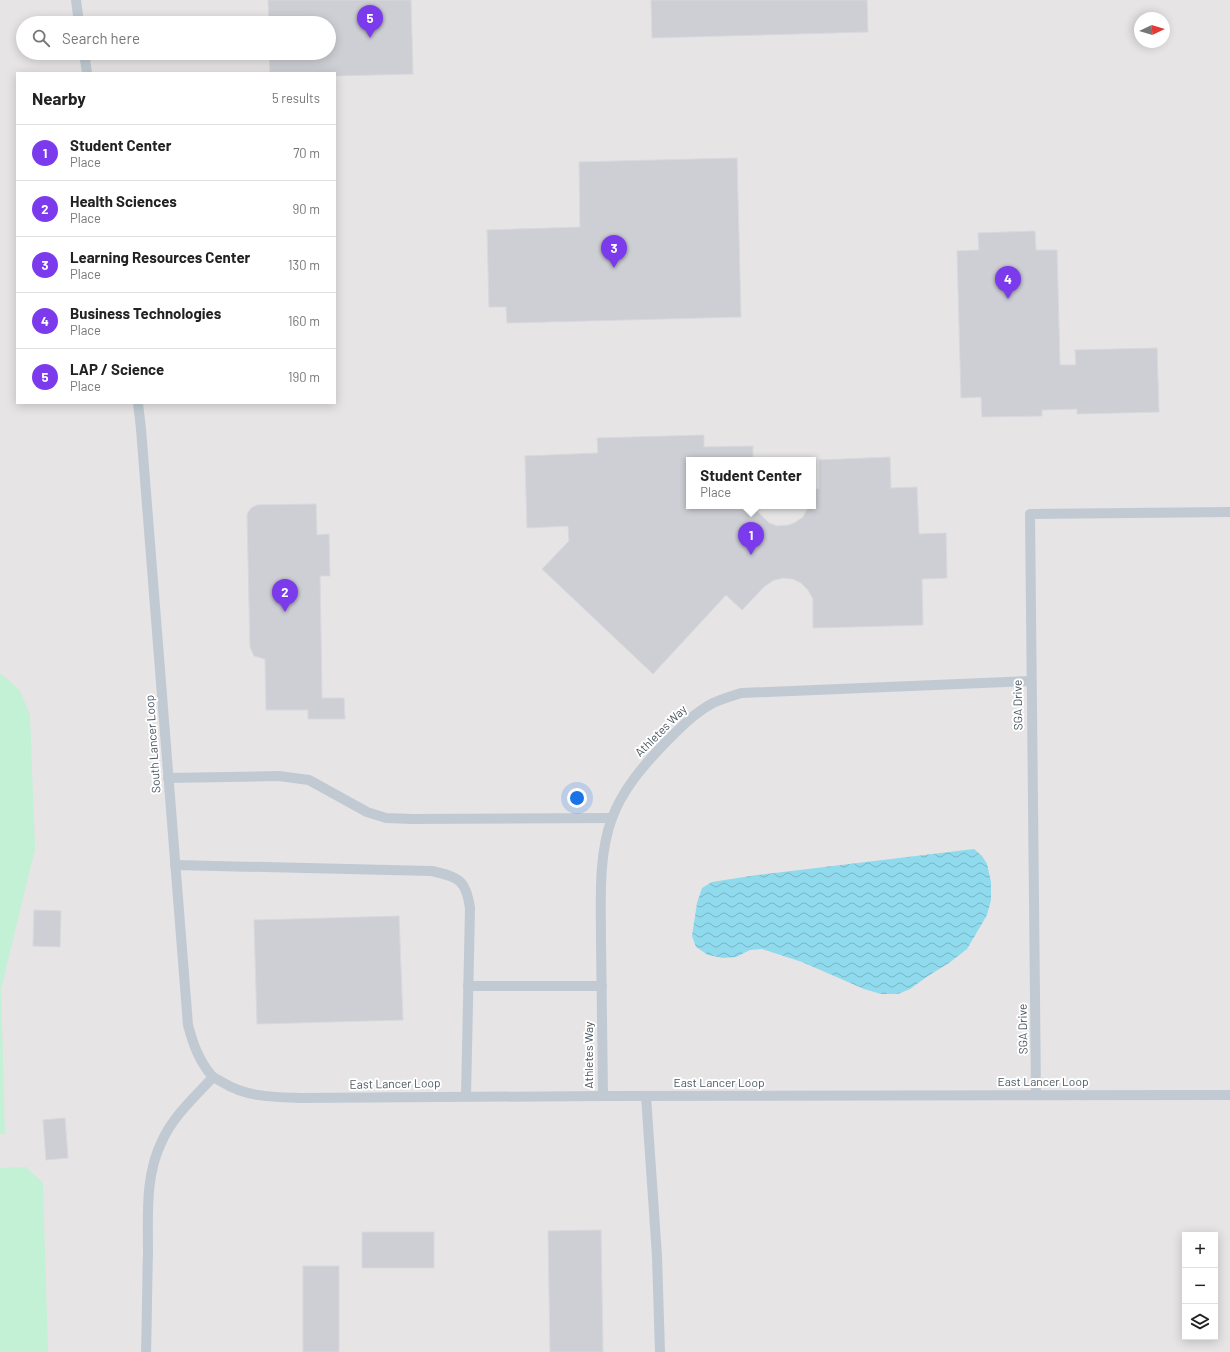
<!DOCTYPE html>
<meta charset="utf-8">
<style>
body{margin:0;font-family:Barlow,sans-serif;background:#f6f6f6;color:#222}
.controls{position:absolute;right:12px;bottom:12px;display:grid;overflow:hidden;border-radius:0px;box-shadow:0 2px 10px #0003}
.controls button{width:36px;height:36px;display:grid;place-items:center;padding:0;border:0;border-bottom:1px solid #e0e0e0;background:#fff;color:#222;font:20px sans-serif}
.compass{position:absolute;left:1134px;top:12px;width:36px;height:36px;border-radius:50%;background:#fff;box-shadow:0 2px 10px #0003;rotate:86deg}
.you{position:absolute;left:577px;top:798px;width:14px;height:14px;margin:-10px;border:3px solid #fff;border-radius:50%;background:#1a73e8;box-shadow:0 0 0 6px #1a73e833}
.badge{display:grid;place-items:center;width:26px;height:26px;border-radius:50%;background:#7c3aed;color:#fff;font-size:13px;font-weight:700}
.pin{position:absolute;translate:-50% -33px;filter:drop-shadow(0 1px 2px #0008)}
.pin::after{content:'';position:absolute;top:21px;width:14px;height:12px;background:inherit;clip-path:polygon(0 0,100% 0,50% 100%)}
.popup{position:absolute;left:686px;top:457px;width:130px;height:52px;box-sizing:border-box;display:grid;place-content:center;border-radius:0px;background:#fff;filter:drop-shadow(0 1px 3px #0005);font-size:13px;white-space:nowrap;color:#767676}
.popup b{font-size:15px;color:#222}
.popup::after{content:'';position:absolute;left:50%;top:100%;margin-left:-8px;border:8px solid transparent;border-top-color:#fff}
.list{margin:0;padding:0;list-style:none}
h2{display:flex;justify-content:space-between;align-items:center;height:52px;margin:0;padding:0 16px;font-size:17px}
h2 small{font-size:13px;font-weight:400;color:#767676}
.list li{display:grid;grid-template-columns:26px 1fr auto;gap:12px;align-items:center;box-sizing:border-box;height:56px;padding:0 16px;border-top:1px solid #e0e0e0}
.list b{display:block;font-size:15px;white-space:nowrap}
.list p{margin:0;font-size:13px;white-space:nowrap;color:#767676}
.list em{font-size:13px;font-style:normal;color:#767676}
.icon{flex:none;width:22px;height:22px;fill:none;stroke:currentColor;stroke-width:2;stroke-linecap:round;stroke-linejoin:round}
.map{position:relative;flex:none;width:1230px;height:1352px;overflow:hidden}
.search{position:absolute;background:#fff;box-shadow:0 2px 10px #0003;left:16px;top:16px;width:320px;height:44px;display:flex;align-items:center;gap:10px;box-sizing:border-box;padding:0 14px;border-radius:22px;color:#767676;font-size:15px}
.panel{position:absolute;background:#fff;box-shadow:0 2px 10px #0003;left:16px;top:72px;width:320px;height:332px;border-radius:0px}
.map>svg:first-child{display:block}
.education{fill:#e6e4e5;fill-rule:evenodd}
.garden{fill:#c3f1d5}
.water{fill:url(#water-waves)}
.building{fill:#cdcfd5;stroke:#d7d9de}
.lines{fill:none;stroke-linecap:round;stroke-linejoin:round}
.service{stroke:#c1cad2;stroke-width:10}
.labels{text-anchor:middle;stroke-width:4;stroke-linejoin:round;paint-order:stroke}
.street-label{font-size:12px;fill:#4a5661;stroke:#fff}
</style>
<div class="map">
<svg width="1230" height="1352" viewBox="0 0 1230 1352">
<defs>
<pattern id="water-waves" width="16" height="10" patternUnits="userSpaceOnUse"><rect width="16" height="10" fill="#90daee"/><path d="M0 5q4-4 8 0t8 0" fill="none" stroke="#78b4c4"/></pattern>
</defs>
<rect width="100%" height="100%" fill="#f5f3f3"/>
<path class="education" d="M0,0h1230v1352h-1230zM1140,18h24v24h-24zM23,23h306v30h-306zM17,73h318v330h-318zM689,460h124v46h-124zM1185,1235h30v102h-30z"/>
<g class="garden">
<polygon points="0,674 4,676 20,691 30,715 35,849 1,989 5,1134 0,1134"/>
<polygon points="26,1167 43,1183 48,1352 0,1352 0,1168"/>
</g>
<polygon class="water" points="974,849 982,856 987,864 991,882 991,900 987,915 967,949 949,963 928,976 910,989 898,994 881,994 864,989 802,962 762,949 750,950 736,957 723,958 708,955 696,947 692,936 697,903 702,888 712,882 757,875"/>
<g class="building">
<polygon points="268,0 411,0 413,74 335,76 335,73 270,73 269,53 329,53 329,23 269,23"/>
<polygon points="651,0 867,0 868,32 652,38"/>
<polygon points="737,158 741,317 507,323 506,307 489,307 487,230 580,227 579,162"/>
<polygon points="1035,231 1036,250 1057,250 1060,365 1076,365 1075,350 1157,348 1159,412 1077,414 1077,409 1042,410 1042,416 982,417 981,397 961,398 957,251 979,250 978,233"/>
<polygon points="704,435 704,447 753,446 753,460 689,460 689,506 756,506 758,512 769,523 777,526 789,525 796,522 803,517 809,506 813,506 813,489 819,489 819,460 890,457 891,488 917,487 919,534 946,533 947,578 922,579 923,625 813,628 813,599 808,590 801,583 793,579 783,578 774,580 765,586 742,610 726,595 653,674 542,569 569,541 568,526 527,528 525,456 598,453 597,438"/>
<polygon points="316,504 317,535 329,534 330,576 320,576 322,698 344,698 345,719 308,719 308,710 266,710 265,659 254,656 250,647 247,514 251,508 257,505"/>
<polygon points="34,910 61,911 60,947 33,946"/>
<polygon points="399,916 403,1020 257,1024 254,920"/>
<polygon points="65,1118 68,1158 46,1160 43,1120"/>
<polygon points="601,1230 603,1352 550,1352 548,1231"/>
<rect x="362" y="1232" width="72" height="36"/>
<rect x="303" y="1266" width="36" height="86"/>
</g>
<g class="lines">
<g class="service">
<polyline points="76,0 79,23"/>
<polyline points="84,53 87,73"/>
<path d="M138,403l3,26 47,596c5,19 11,36 24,51 2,2 7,4 10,6 24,15 50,15 78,16l303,-2 627,-1"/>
<polyline points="168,778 279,776 309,780 367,812 386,818 413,819 612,818"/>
<path d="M175,865l257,6c27,6 34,9 38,37l-4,188"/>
<polyline points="468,986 602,986"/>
<polyline points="1036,1095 1030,514 1230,512"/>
<path d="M603,1096c-1,-52 -1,-103 -2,-155 0,-41 -3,-85 11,-123 11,-29 31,-52 52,-74 15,-15 30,-31 49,-41 9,-4 19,-7 28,-10l290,-12"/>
<polyline points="646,1096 657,1256 660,1352"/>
<path d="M146,1352c1,-33 1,-67 2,-100 0,-37 -3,-77 14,-111 11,-25 33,-44 51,-64"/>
</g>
</g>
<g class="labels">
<g class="street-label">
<text transform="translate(1018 705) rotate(-91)" y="4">SGA Drive</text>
<text transform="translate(661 731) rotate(-45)" y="4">Athletes Way</text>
<text transform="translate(153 744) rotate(-94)" y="4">South Lancer Loop</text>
<text transform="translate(1023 1029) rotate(-91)" y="4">SGA Drive</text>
<text transform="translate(589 1055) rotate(-90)" y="4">Athletes Way</text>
<text x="1043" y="1086">East Lancer Loop</text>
<text x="719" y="1087">East Lancer Loop</text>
<text transform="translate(395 1084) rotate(-1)" y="4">East Lancer Loop</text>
</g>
</g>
</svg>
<div class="controls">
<button>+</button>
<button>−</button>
<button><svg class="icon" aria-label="layers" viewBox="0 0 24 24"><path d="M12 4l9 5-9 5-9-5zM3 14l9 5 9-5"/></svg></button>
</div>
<svg class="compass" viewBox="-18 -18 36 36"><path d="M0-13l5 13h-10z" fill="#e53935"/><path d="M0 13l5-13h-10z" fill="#767676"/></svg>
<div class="you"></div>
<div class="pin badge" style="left:751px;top:555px">1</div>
<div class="popup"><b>Student Center</b>Place</div>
<div class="pin badge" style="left:285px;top:612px">2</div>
<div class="pin badge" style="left:614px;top:268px">3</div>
<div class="pin badge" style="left:1008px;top:299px">4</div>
<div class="pin badge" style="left:370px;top:38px">5</div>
<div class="search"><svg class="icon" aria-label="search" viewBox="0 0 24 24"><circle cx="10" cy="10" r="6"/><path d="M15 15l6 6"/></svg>Search here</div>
<section class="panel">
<h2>Nearby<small>5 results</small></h2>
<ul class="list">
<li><span class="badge">1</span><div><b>Student Center</b><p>Place</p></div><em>70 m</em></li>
<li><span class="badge">2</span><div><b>Health Sciences</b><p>Place</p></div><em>90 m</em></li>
<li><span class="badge">3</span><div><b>Learning Resources Center</b><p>Place</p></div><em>130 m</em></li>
<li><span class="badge">4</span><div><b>Business Technologies</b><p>Place</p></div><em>160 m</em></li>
<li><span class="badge">5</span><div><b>LAP / Science</b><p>Place</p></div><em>190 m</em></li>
</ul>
</section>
</div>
